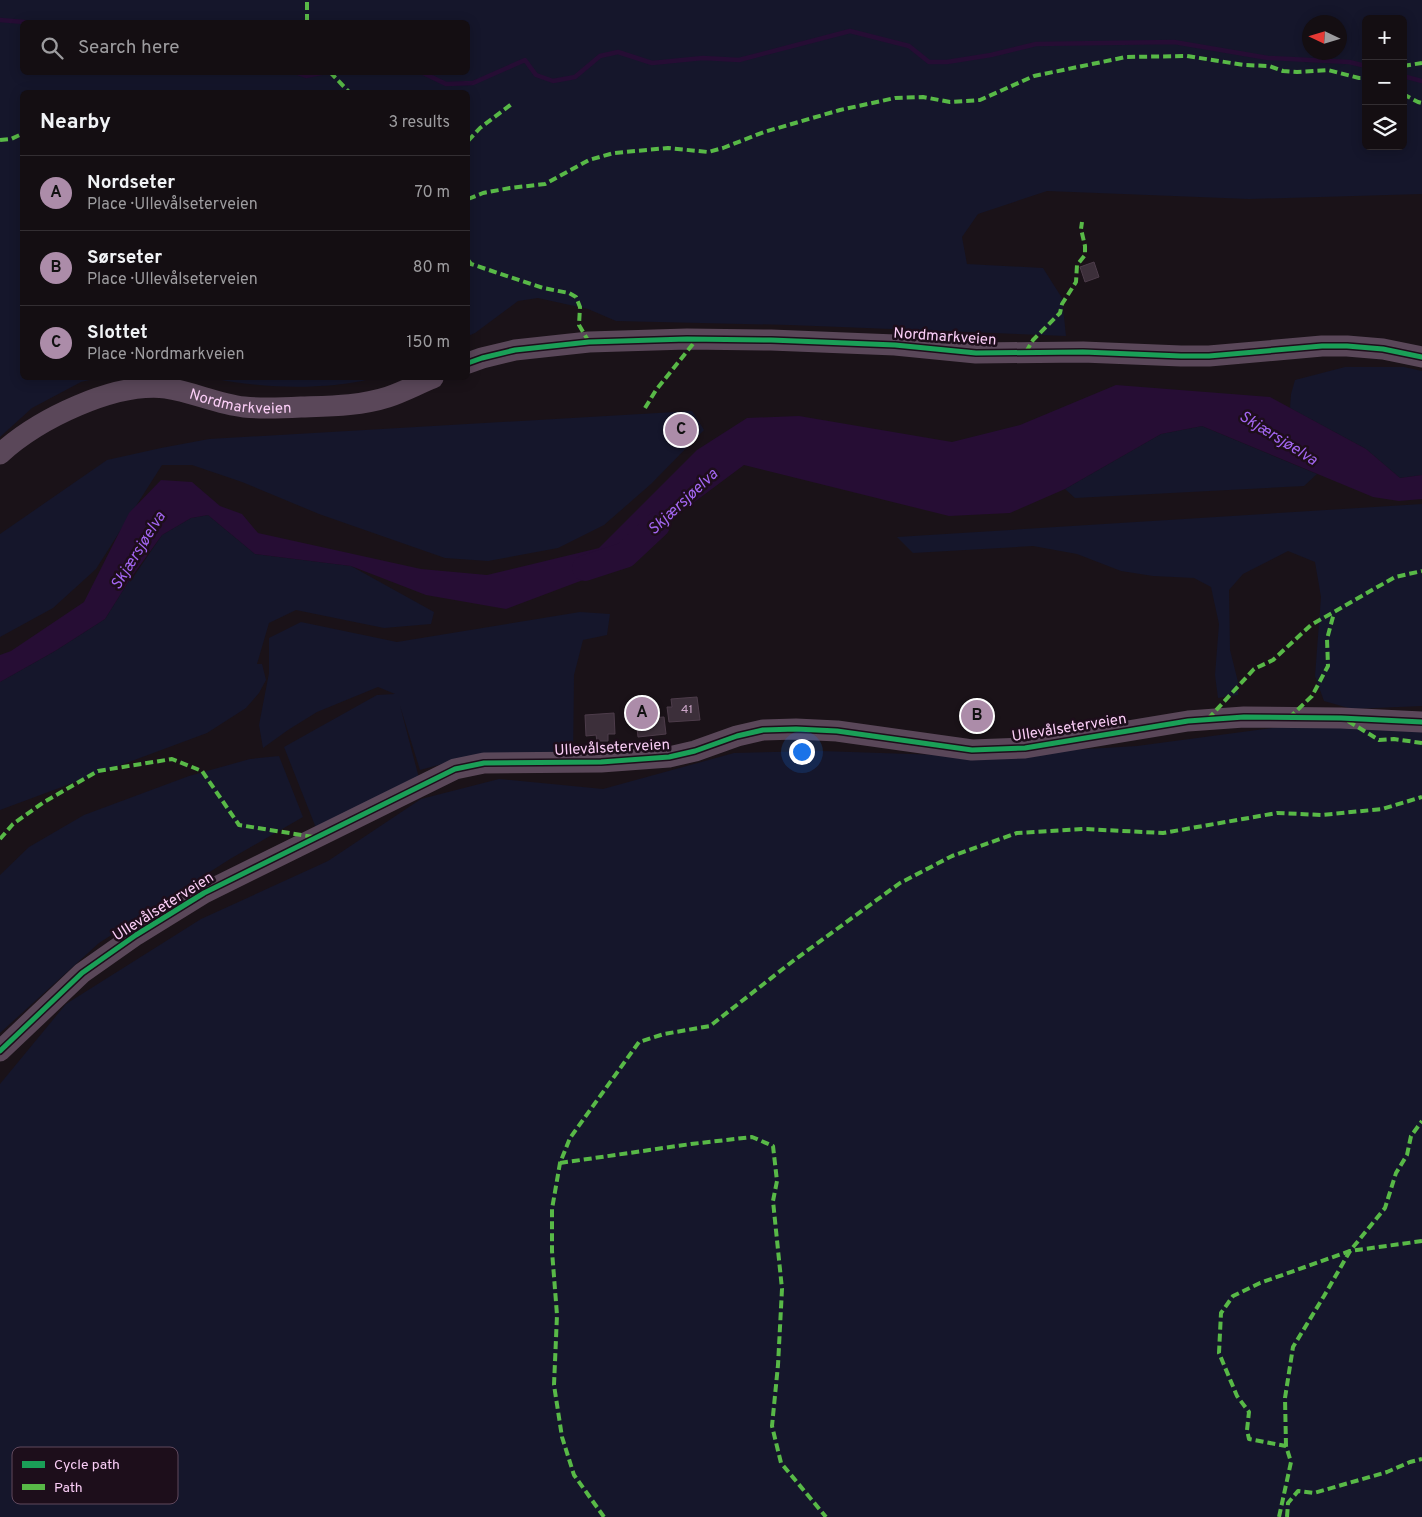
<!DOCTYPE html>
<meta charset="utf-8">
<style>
body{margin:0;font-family:Overpass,sans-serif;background:#1d171b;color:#f1f3f6}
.controls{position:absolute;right:15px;top:15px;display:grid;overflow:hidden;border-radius:8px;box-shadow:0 2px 12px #0003}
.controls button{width:45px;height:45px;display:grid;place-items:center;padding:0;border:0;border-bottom:1px solid #332e32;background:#140e12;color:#f1f3f6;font:25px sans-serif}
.compass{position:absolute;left:1302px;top:15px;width:45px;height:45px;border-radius:50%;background:#140e12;box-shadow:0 2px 12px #0003;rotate:274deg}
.you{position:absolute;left:801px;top:751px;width:18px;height:18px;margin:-12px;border:4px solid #fff;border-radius:50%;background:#1a73e8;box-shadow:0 0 0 8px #1a73e833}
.badge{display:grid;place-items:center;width:32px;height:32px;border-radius:50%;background:#ac8ca9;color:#111;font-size:16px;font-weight:700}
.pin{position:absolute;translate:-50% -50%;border:2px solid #fff;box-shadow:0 1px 5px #0006}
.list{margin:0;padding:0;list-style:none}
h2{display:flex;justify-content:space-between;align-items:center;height:65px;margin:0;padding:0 20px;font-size:21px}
h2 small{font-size:16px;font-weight:400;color:#9d9c9f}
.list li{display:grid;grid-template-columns:32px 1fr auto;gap:15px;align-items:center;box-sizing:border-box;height:75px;padding:0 20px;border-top:1px solid #332e32}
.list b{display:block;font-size:19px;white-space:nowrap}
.list p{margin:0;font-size:16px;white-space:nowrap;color:#9d9c9f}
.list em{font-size:16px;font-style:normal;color:#9d9c9f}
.icon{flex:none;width:28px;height:28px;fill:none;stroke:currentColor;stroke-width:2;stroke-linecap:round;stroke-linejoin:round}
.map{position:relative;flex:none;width:1422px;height:1517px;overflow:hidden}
.search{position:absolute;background:#140e12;box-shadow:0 2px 12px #0003;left:20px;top:20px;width:450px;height:55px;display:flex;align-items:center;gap:12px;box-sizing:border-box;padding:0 18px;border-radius:8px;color:#9d9c9f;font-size:19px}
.panel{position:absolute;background:#140e12;box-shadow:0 2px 12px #0003;left:20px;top:90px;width:450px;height:290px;border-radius:8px}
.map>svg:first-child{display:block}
.green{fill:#15162b;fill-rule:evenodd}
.water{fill:#260d34}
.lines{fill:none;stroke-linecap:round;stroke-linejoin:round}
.stream{stroke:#260d34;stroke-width:4.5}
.river{stroke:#260d34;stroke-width:26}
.building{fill:#3c2f3a;stroke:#4d3c4a}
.minor{stroke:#5a4759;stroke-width:21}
.quiet{stroke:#58b947;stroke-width:4;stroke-dasharray:8 4;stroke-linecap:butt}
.cycleway-casing{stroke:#1d0e1b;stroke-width:8}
.cycleway{stroke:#1a9f57;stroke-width:5}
.labels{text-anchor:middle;stroke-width:5;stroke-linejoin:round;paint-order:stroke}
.number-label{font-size:12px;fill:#cba6c8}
.street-label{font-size:15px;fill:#fbcef7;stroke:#1d0e1b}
.water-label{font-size:16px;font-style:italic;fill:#a366f1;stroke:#1d0e1b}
.key{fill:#1d0e1b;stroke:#60485d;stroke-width:1}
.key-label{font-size:14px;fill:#fbcef7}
</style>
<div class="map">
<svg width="1422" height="1517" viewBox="0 0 1422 1517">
<rect width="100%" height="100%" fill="#1a1218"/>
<g class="green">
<path d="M0,0h1422v194l-173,5 -202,-8 -69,23 -16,23 5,27 76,4 19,30 4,38 -276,-11 -174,-4 -28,-12 -50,-11 -20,3 -43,32 -7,3v-244h-446v286h76l-17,4 -49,26 -32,29zM1366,19h37v127h-37zM22,22h446v50h-446zM1310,22h30v30h-30z"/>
<polygon points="1345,367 1404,367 1422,371 1422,475 1400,478 1366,449 1290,408 1291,394 1295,380"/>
<path d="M209,378h164c-12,4 -24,5 -38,7 -44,4 -82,1 -126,-7z"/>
<polygon points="692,411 704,430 651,484 604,525 558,548 488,561 445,558 319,514 242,482 192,465 162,465 96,569 53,608 0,637 0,534 107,460 161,448 209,439"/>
<polygon points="1202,426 1317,474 1304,486 1075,498 1065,489 1161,434"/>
<polygon points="1422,504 1422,706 1352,709 1324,701 1315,676 1321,597 1315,562 1288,551 1243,574 1229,590 1230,650 1238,682 1238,695 1218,698 1215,675 1219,624 1211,587 1194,578 1153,576 1121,571 1077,554 1033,546 913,553 897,537"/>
<polygon points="208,515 255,554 351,566 434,612 431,624 384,628 296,610 269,623 257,664 262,664 266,680 259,693 246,708 207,733 0,810 0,682 55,651 105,619 130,579 130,582 162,535 191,518"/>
<polygon points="580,612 610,614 607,635 583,640 574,675 573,762 457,760 420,770 400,706 419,778 318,833 284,747 377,695 395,694 378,687 317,712 288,730 263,748 259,725 269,673 269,638 301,622 397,642"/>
<polygon points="1280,727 1422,728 1422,1517 0,1517 0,1084 66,1004 201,919 328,861 421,799 499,779 603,789 734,753 821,751 970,756 1137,746"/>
<polygon points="279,756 303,817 230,859 99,943 0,1033 0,875 29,847 84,815 189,776 250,759"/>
</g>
<polygon class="water" points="1116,385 1270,397 1366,449 1400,478 1422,475 1422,499 1399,501 1373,497 1202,426 1161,434 1065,489 1010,513 949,516 744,465 638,544 591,577 506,609 426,595 351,566 255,554 208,515 191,518 162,535 130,579 105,619 55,651 0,682 0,655 11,651 84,602 129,513 161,480 192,482 220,506 242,514 258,533 421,569 487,575 599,548 697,450 747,418 799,416 952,442 1020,425"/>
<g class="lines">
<g class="stream">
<polyline points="0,20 24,22"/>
<polyline points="295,72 306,76 326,72"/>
<polyline points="421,72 446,84 473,83 525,60 536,75 553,81 575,77 600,56 618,52 652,63 703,58 739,60 850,31 909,46 929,62 947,62 991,55 1036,44 1174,42 1268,58 1349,62 1366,66"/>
<polyline points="1403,76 1422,81"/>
</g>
<polyline class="river" points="585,568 625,555 657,525"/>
</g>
<g class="building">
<polygon points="1094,262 1099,277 1085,282 1080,267"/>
<polygon points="697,697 700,720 669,722 667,707 672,707 671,699"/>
<polygon points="614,713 615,734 608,734 608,741 597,741 596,735 586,736 585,715"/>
<polygon points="664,717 666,734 638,737 636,719"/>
</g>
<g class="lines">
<g class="minor">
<polyline points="468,363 482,358 515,350 589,342 687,339 771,340 895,345 976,353 1083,352 1181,356 1209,356 1322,346 1347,346 1383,349 1422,357"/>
<path id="s1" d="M0,454c38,-35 114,-72 166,-66 27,4 51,16 78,19 19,2 38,1 57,0 29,-1 59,-1 87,-10 15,-5 30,-13 45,-19"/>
<polyline points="0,1051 82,973 136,935 204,893 455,769 484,763 601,762 669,757 695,751 737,736 763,730 796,729 837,731 972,750 1025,748 1188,721 1244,717 1341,718 1422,722"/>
</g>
<g class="quiet">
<polyline points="307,22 307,0"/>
<polyline points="1403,66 1422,63"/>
<polyline points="330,72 349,92"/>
<polyline points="1403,94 1418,102 1422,103"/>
<polyline points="0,140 11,139 22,134"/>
<polyline points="468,141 480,128 513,103"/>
<polyline points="468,199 483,193 510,188 545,184 589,160 614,153 668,148 708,152 723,148 764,132 840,110 895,98 923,97 950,102 980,100 1034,76 1126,57 1187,56 1244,65 1269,66 1283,71 1297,72 1328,70 1359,78 1366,78"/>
<polyline points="468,260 471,264 543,288 569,293 576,297 580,307 579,325 589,342"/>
<polyline points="1026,352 1033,340 1060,313 1062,304 1076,282 1077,265 1085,255 1085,246 1081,229 1082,222"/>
<polyline points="645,408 656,390 697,339"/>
<polyline points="1289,718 1312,696 1328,666 1327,639 1334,613"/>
<polyline points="1208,719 1254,669 1273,660 1311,625 1395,577 1422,571"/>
<polyline points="1348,721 1379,740 1394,739 1422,743"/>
<polyline points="0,839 13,824 44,802 98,771 172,759 202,771 239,825 314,837"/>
<polyline points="560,1163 691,1144 752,1137 773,1146 777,1181 773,1201 782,1289 778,1365 772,1426 781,1463 826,1517"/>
<polyline points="1286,1446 1285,1398 1293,1347 1324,1296 1350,1251 1385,1208 1396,1173 1407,1155 1411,1136 1422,1121"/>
<polyline points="604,1517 574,1475 562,1437 554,1385 557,1315 552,1251 552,1209 560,1163 570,1138 639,1042 664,1034 710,1026 793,961 900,883 952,856 1017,833 1084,829 1163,833 1277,813 1322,815 1382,809 1422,797"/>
<polyline points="1279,1517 1291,1462 1286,1446 1249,1439 1247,1430 1249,1412 1237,1396 1219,1353 1221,1313 1233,1296 1260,1283 1350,1251 1422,1241"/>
<polyline points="1287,1517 1288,1503 1298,1491 1314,1493 1387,1472 1410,1462 1422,1459"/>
</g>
<defs>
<g id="cycleway">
<polyline points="468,363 482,358 515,350 589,342 687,339 771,340 895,345 976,353 1083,352 1181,356 1209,356 1322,346 1347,346 1383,349 1422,357"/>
<polyline points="0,1051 82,973 136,935 204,893 455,769 484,763 601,762 669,757 695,751 737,736 763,730 796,729 837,731 972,750 1025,748 1188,721 1244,717 1341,718 1422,722"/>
</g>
</defs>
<use href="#cycleway" class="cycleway-casing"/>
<use href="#cycleway" class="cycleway"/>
</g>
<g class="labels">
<g class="number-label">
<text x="687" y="713">41</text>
</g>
<g class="street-label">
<text transform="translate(945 336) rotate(4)" y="5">Nordmarkveien</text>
<text dy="5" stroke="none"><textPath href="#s1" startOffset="259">Nordmarkveien</textPath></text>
<text transform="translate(1069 727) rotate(-9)" y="5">Ullevålseterveien</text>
<text transform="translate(612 747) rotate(-3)" y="5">Ullevålseterveien</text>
<text transform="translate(163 906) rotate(-32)" y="5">Ullevålseterveien</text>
</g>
<g class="water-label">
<text transform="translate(1279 437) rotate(32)" y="6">Skjærsjøelva</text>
<text transform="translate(682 501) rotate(-43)" y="6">Skjærsjøelva</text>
<text transform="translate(137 550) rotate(-58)" y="6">Skjærsjøelva</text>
</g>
</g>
<rect x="12" y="1447" width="166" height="57" rx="8" class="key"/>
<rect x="22" y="1461" width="23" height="7" fill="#1a9f57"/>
<rect x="22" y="1484" width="23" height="6" fill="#58b947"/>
<g class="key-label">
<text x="54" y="1469">Cycle path</text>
<text x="54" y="1492">Path</text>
</g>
</svg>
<div class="controls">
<button>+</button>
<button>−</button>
<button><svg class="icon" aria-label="layers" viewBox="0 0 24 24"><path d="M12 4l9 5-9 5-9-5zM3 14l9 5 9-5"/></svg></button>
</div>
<svg class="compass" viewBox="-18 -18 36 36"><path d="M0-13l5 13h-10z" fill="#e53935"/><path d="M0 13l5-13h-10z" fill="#9d9c9f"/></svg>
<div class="you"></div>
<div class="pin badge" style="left:642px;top:713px">A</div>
<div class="pin badge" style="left:977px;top:716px">B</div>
<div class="pin badge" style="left:681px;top:430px">C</div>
<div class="search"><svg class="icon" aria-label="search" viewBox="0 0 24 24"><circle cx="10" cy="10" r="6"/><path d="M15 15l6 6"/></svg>Search here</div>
<section class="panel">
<h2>Nearby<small>3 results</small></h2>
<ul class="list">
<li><span class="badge">A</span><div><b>Nordseter</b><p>Place · Ullevålseterveien</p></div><em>70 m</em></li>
<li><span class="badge">B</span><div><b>Sørseter</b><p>Place · Ullevålseterveien</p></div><em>80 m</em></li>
<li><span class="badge">C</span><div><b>Slottet</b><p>Place · Nordmarkveien</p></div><em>150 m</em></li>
</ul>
</section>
</div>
